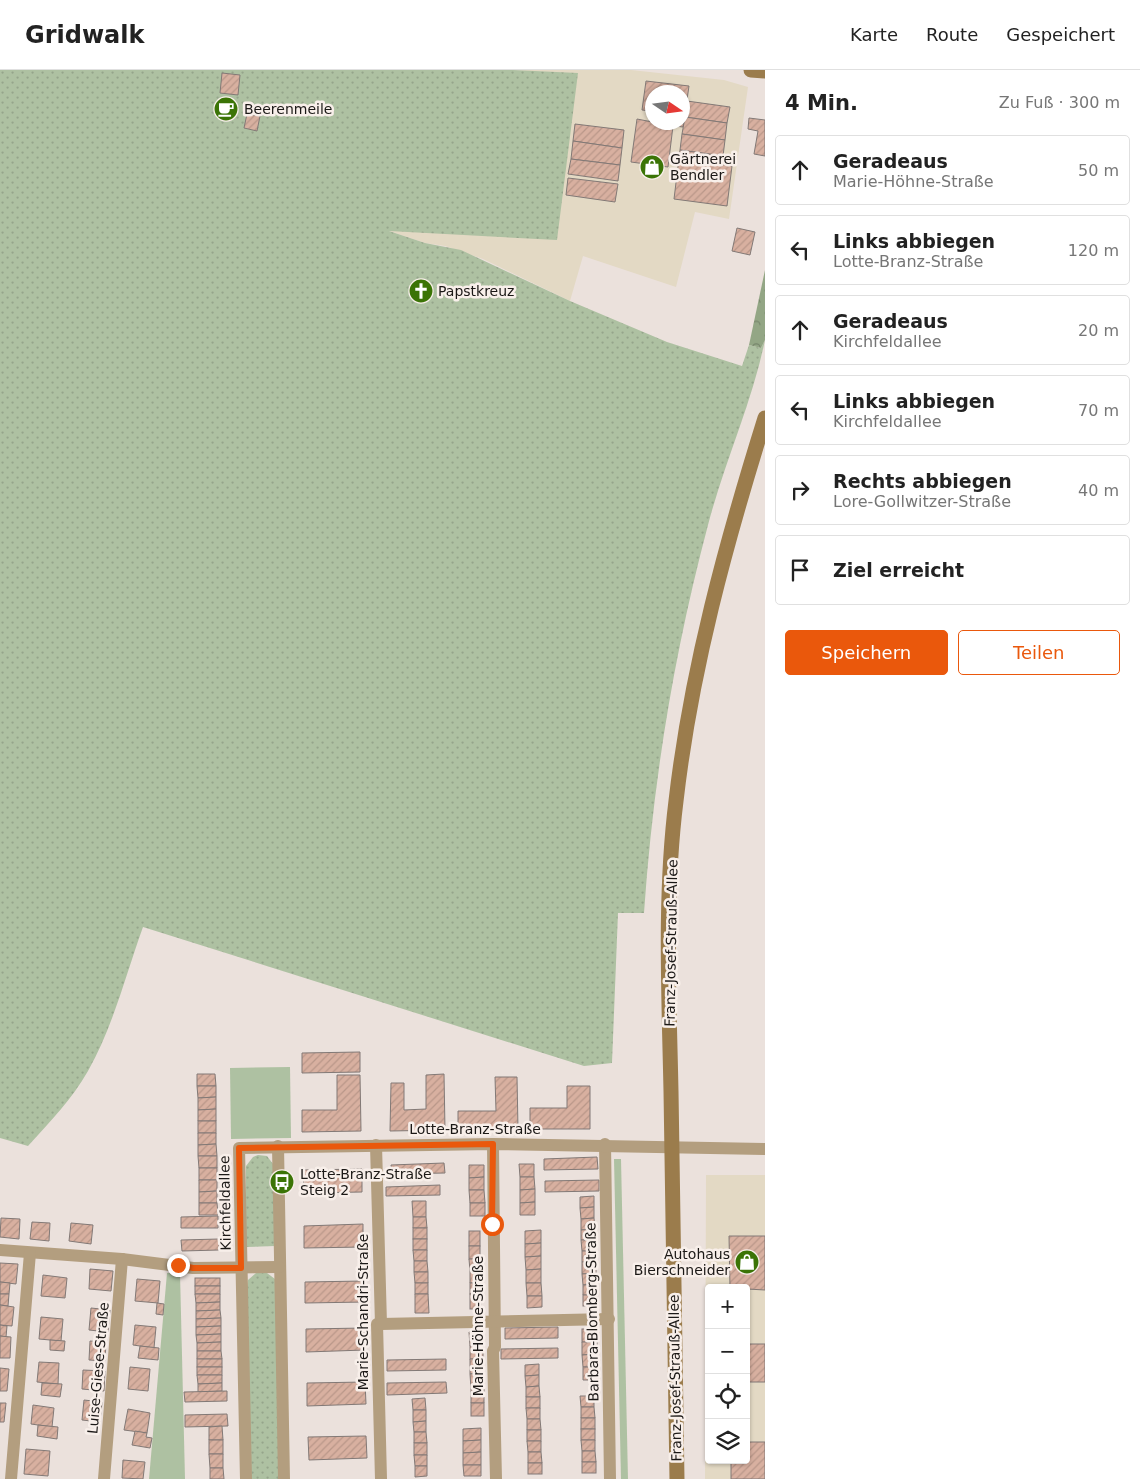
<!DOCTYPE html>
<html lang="de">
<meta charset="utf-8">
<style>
body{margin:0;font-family:"DejaVu Sans",sans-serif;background:#f2f2f2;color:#222}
.controls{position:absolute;right:15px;bottom:15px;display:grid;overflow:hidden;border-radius:5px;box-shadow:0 1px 4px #0004}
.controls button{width:45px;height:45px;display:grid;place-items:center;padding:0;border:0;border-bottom:1px solid #e0e0e0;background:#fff;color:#222;font:25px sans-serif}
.compass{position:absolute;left:645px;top:15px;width:45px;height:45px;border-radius:50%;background:#fff;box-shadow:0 1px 4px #0004;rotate:103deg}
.stop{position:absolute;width:15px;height:15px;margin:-11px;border:4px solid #ea580c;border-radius:50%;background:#fff}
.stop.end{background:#ea580c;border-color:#fff;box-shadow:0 1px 5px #0008}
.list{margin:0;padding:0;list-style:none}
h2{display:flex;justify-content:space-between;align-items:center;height:65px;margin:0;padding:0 20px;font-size:21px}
h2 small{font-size:16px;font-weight:400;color:#767676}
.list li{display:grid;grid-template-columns:32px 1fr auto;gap:15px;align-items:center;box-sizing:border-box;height:70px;margin:0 10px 10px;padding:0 10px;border:1px solid #e0e0e0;border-radius:5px}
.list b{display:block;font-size:19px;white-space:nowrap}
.list p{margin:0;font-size:16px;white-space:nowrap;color:#767676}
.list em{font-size:16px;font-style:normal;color:#767676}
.actions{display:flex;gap:10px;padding:15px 20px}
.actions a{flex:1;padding:11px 0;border:1px solid #ea580c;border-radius:5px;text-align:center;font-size:18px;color:#ea580c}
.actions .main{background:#ea580c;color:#fff}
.icon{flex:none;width:28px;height:28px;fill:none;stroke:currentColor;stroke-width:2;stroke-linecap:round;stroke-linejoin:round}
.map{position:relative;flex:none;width:765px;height:1409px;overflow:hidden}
header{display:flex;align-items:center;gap:30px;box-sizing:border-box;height:70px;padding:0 25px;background:#fff;border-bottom:1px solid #e0e0e0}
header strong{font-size:24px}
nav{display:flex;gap:28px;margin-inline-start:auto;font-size:18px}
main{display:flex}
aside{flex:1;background:#fff}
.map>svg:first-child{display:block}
.commercial{fill:#e3d9c4;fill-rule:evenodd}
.grass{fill:url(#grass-dots)}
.forest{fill:url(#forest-crowns)}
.green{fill:#aec1a2}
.building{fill:url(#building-hatch);stroke:#827976;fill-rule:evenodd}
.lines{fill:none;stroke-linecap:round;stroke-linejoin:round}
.street{stroke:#b39e7f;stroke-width:12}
.secondary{stroke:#9b7c4c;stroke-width:15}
.route{stroke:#ea580c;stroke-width:6}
.labels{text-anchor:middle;stroke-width:5;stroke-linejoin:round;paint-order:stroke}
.poi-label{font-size:14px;fill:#1b1816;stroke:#f8efea;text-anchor:start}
.street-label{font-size:14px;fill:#1b1816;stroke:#f8efea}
</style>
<header>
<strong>Gridwalk</strong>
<nav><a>Karte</a><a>Route</a><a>Gespeichert</a></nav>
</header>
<main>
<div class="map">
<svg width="765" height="1409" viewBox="0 0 765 1409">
<defs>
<pattern id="grass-dots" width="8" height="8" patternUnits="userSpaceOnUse" patternTransform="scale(1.25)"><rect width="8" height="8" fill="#aec1a2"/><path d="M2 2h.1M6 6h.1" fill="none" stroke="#95a58b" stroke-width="1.8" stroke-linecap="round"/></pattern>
<pattern id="forest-crowns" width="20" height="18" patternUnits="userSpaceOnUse" patternTransform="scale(1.25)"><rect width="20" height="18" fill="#93a685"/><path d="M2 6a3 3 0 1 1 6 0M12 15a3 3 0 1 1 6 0" fill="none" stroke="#77866c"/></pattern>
<pattern id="building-hatch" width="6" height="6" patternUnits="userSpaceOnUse" patternTransform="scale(1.25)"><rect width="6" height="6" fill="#d8b0a0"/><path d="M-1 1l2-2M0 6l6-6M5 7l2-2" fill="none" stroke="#b99789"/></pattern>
</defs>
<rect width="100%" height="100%" fill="#ebe1dc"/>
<g class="commercial">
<path d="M513,0h118l93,10 24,7 -19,132 -34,-7 -19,75 -93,-31 -13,45 -87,-42 -38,-13 -20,-3 -39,-13 192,-156zM652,22h30v30h-30z"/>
<path d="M706,1105h59v304h-60zM709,1218h37v172h-37z"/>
</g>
<g class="grass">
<path d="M0,0h513l65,3 -21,167 -168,-9 36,12 36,7 109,51 97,41 75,24 7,-21 12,3 4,-8c-13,63 -41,123 -57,185 -34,128 -55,256 -64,388h-26l-6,150 -28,3 -441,-139c-17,47 -30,100 -55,144 -16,28 -38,51 -60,75l-28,-8z"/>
<polygon points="258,1085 267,1086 273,1094 275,1176 246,1177 246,1096 253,1087"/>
<polygon points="256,1203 267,1203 275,1209 280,1409 251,1409 247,1217 248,1210"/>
</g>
<polygon class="forest" points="765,200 765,270 761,278 749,275"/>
<g class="green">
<polygon points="290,997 291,1068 231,1069 230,998"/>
<polygon points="614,1089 621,1089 628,1409 621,1409"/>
<polygon points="167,1203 180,1203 185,1409 149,1409"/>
</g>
<g class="building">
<polygon points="222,3 240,5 238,25 220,23"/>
<path d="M646,11l43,5 -6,41 -34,-4 2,-12 -9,-1zM652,22h30v30h-30z"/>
<polygon points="687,31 730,37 727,53 685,47"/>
<polygon points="247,44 260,46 257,61 244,58"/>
<polygon points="685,47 727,53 725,70 682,64"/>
<polygon points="749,48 765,50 765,86 754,84 758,61 748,59"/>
<polygon points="637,49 673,56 668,97 631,92"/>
<polygon points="575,54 624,60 622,78 573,71"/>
<polygon points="682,64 725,70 723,86 680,80"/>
<polygon points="573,71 622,78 620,95 571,89"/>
<polygon points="680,80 723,86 722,94 679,88"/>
<polygon points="679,88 732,96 727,136 674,129"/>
<polygon points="571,89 620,95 618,111 568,104"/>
<polygon points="568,108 618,114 615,132 566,125"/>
<polygon points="737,158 755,162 750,185 732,181"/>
<polygon points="360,982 360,1002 302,1003 302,983"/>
<polygon points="197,1004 215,1004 216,1016 197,1016"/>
<polygon points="444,1004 445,1060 390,1061 391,1013 404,1013 404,1040 426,1039 426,1005"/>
<polygon points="337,1005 360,1005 361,1061 302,1062 302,1040 337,1040"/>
<polygon points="495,1007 517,1007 518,1059 458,1060 458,1041 496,1041"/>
<polygon points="197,1016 216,1016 216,1027 198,1028"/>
<polygon points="567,1016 590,1016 590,1059 530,1059 530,1038 567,1038"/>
<polygon points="216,1027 216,1039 198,1040 198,1028"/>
<polygon points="216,1039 216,1051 198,1051 198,1040"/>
<rect x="198" y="1051" width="18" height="12"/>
<polygon points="198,1063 216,1063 216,1074 198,1075"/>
<polygon points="216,1074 217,1086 198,1086 198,1075"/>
<polygon points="198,1086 217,1086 217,1098 199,1098"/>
<polygon points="597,1087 598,1099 544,1100 544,1089"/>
<polygon points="444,1093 445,1103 392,1104 391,1095"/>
<polygon points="519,1094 534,1094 534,1107 520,1107"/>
<polygon points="469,1095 484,1095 484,1107 469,1108"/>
<rect x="199" y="1098" width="18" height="12"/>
<polygon points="362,1099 362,1122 304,1123 303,1100"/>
<polygon points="484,1107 484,1120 469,1120 469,1108"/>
<polygon points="520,1107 534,1107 535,1119 520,1120"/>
<polygon points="199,1110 217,1110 217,1121 199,1122"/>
<polygon points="599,1110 599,1121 545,1122 545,1111"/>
<polygon points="440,1115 440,1125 386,1126 386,1117"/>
<polygon points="535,1119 535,1132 520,1133 520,1120"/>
<polygon points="469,1120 484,1120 485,1133 470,1133"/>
<polygon points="217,1121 217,1133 199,1133 199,1122"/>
<polygon points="594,1126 594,1137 580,1138 580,1127"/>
<polygon points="412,1131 426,1131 426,1147 413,1147"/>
<polygon points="535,1132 535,1145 520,1145 520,1133"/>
<polygon points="199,1133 217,1133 218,1145 199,1145"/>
<rect x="470" y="1133" width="15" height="13"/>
<polygon points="594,1137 594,1148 581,1149 580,1138"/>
<polygon points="218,1146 218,1158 181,1158 181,1147"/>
<polygon points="413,1147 426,1147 427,1158 413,1158"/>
<polygon points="1,1148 20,1149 19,1169 0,1167"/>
<polygon points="594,1148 595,1159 581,1160 581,1149"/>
<polygon points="32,1152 50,1153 49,1171 30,1169"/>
<polygon points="71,1153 93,1155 91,1174 69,1171"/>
<polygon points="363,1154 363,1177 304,1178 304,1156"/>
<rect x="413" y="1158" width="14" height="11"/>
<polygon points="595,1159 595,1170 581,1170 581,1160"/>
<polygon points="541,1160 541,1173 525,1174 525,1161"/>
<rect x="469" y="1161" width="11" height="15"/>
<polygon points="729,1166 765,1166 765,1220 730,1218"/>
<polygon points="219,1169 219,1180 182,1181 181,1170"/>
<rect x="413" y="1169" width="14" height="11"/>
<polygon points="581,1170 595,1170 595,1181 582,1181"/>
<polygon points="541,1173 541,1186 525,1187 525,1174"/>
<rect x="469" y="1176" width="11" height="13"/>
<polygon points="413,1180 427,1180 427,1191 414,1191"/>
<polygon points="582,1181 595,1181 596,1192 582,1192"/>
<polygon points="541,1186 541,1199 526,1200 525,1187"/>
<polygon points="469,1189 480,1189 480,1201 470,1201"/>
<polygon points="414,1191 427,1191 428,1202 414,1202"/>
<polygon points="582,1192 596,1192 596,1203 582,1204"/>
<polygon points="0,1193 18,1194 16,1214 0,1212"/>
<polygon points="90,1199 113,1201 111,1221 89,1219"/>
<polygon points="541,1199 541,1213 526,1213 526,1200"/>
<polygon points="470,1201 480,1201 481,1213 470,1213"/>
<polygon points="414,1202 428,1202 428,1213 415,1213"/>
<polygon points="596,1203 596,1214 583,1215 582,1204"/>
<polygon points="43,1205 67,1208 65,1228 41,1226"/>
<rect x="195" y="1208" width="25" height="8"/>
<polygon points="137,1209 160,1211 158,1233 135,1231"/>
<polygon points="364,1211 365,1232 305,1233 305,1212"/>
<polygon points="0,1212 10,1213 9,1224 0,1224"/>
<rect x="415" y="1213" width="13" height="11"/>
<rect x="470" y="1213" width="11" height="11"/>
<polygon points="526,1213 541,1213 542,1226 527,1226"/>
<polygon points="596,1214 597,1225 583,1225 583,1215"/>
<rect x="195" y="1216" width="25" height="8"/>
<polygon points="0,1224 9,1224 8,1236 0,1235"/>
<polygon points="195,1224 220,1224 220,1232 196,1233"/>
<polygon points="415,1224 428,1224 429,1243 415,1243"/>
<rect x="470" y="1224" width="11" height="15"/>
<rect x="583" y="1225" width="14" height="11"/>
<polygon points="527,1226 542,1226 542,1237 527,1238"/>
<polygon points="220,1232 220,1240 196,1241 196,1233"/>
<polygon points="157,1233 164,1234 163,1245 156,1244"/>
<polygon points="0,1235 14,1237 12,1256 0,1255"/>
<polygon points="91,1238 110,1240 108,1262 89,1260"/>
<polygon points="220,1240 221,1248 196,1249 196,1241"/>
<polygon points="41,1247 63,1249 61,1271 39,1269"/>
<polygon points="221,1248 221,1256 196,1257 196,1249"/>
<polygon points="0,1255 7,1256 6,1267 0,1266"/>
<polygon points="135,1255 156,1257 154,1278 133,1275"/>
<polygon points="221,1256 221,1264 196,1265 196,1257"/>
<polygon points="558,1257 558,1268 505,1269 505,1258"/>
<polygon points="364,1258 365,1280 306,1282 306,1259"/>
<rect x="582" y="1259" width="15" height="13"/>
<polygon points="483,1261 483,1276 470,1276 469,1262"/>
<polygon points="221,1264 221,1272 197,1273 196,1265"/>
<polygon points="0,1266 11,1267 10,1288 0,1288"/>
<polygon points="50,1270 65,1271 64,1281 50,1280"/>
<polygon points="90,1271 106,1272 105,1291 89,1290"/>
<polygon points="221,1272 221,1281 197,1281 197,1273"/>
<polygon points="582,1272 597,1272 597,1284 582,1285"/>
<rect x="746" y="1274" width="19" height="38"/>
<polygon points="140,1276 159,1278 158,1290 138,1288"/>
<rect x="470" y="1276" width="13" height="13"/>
<polygon points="558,1278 558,1288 501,1289 501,1279"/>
<polygon points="197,1281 221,1281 222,1289 197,1289"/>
<polygon points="597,1284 597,1297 583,1297 582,1285"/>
<rect x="197" y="1289" width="25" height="8"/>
<polygon points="446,1289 446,1300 387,1301 387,1290"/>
<polygon points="470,1289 483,1289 483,1303 470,1304"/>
<polygon points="39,1292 59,1293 58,1314 37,1312"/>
<polygon points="539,1294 539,1305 525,1306 525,1295"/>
<polygon points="130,1297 150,1299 148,1321 128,1319"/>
<rect x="197" y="1297" width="25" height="8"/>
<polygon points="583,1297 597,1297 598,1310 583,1310"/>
<polygon points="0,1298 9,1299 7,1321 0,1321"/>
<polygon points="83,1300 105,1301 104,1321 82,1319"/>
<polygon points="483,1303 484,1318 471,1319 470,1304"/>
<polygon points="197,1305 222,1305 222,1313 198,1314"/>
<polygon points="539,1305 539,1316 526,1317 525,1306"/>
<polygon points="365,1312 366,1334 307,1336 307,1313"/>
<polygon points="446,1312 447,1323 387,1325 387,1313"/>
<polygon points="42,1313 62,1314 60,1327 41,1325"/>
<polygon points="222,1313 222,1321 198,1322 198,1314"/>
<polygon points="539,1316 540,1327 526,1327 526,1317"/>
<polygon points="484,1318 484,1333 471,1333 471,1319"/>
<polygon points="227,1321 227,1331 185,1332 184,1322"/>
<polygon points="580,1326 594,1326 594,1337 581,1337"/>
<rect x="526" y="1327" width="14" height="11"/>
<polygon points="425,1328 426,1340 413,1340 412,1329"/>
<polygon points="84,1330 102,1332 100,1352 82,1350"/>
<polygon points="0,1333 6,1333 4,1352 0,1352"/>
<rect x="471" y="1333" width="13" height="13"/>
<polygon points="33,1335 54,1338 52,1357 31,1354"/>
<polygon points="581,1337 594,1337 595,1348 581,1348"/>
<polygon points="526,1338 540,1338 540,1349 527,1349"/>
<polygon points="128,1339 150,1343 147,1363 124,1360"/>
<polygon points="413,1340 426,1340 426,1351 413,1352"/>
<polygon points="227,1344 228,1356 185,1357 185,1345"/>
<rect x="581" y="1348" width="14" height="11"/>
<polygon points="527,1349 540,1349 541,1360 527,1360"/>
<polygon points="426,1351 426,1362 414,1362 413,1352"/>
<polygon points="38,1355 58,1357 57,1369 37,1366"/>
<polygon points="222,1356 223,1370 209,1370 209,1357"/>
<polygon points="481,1358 481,1370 463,1371 463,1359"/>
<rect x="581" y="1359" width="14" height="11"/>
<rect x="527" y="1360" width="14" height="11"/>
<polygon points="135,1361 147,1363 146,1367 152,1368 150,1378 132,1375"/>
<polygon points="414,1362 426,1362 427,1373 414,1373"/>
<polygon points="366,1366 367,1388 309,1390 308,1367"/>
<rect x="209" y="1370" width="14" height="14"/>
<polygon points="481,1370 481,1382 463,1383 463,1371"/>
<polygon points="581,1370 595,1370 595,1381 582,1381"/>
<polygon points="527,1371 541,1371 541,1382 528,1382"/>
<polygon points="746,1372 765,1372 765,1409 731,1409 731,1390 746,1390"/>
<rect x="414" y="1373" width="13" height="12"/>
<polygon points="26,1379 50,1381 48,1406 24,1404"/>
<polygon points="582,1381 595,1381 596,1392 582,1392"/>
<polygon points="481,1382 481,1395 463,1395 463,1383"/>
<polygon points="528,1382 541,1382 542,1393 528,1393"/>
<polygon points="209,1384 223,1384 223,1398 210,1398"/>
<polygon points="414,1385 427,1385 427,1396 415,1396"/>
<polygon points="123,1390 145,1392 143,1409 122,1408"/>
<rect x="582" y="1392" width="14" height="11"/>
<rect x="528" y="1393" width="14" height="11"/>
<polygon points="463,1395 481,1395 481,1406 464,1406"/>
<polygon points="415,1396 427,1396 427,1406 415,1407"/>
<polygon points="210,1398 223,1398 224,1409 210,1409"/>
</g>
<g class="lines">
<g class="street">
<polyline points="493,1074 495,1277 493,1281 496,1409"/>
<polyline points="605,1074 610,1409"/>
<polyline points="376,1075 381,1254 377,1254 381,1409"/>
<polyline points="278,1076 284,1409"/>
<polyline points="0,1180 122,1189 193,1198 279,1197"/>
<polyline points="381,1254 609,1249"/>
<polyline points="11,1409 30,1183"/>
<polyline points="104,1409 122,1189"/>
<polyline points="246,1409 239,1078 493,1074 765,1079"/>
</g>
<g class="secondary">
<polyline points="751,0 765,1"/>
<path d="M677,1409c-2,-129 -4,-258 -6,-388 -2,-96 -7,-194 5,-290 15,-131 50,-258 89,-383"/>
</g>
</g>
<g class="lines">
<polyline class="route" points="178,1195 193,1198 241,1198 239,1078 493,1074 492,1154"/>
</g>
<defs>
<symbol id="cafe-disc" viewBox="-11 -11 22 22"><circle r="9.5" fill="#3b7406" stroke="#f8efea"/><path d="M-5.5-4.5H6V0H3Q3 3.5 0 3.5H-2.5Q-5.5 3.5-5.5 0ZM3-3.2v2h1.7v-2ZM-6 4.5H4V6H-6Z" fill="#fff"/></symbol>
<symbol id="shop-disc" viewBox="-11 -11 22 22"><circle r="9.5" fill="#3b7406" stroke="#f8efea"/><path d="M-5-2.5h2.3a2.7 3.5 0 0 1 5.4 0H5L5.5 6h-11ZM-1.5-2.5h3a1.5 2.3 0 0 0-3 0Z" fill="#fff"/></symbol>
<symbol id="church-disc" viewBox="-11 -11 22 22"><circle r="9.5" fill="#3b7406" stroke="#f8efea"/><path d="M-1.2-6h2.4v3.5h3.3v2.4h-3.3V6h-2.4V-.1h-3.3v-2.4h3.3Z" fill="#fff"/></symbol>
<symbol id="bus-disc" viewBox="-11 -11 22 22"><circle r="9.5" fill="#3b7406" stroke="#f8efea"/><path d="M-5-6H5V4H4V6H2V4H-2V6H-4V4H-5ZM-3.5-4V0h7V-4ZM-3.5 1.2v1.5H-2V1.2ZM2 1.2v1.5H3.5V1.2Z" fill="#fff"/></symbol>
</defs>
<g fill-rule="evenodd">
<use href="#cafe-disc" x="212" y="25" width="28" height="28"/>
<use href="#shop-disc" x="638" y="83" width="28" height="28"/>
<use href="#church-disc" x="407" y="207" width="28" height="28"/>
<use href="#bus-disc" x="268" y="1098" width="28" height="28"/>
<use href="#shop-disc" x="733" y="1178" width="28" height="28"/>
</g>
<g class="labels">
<g class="poi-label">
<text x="244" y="44">Beerenmeile</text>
<text x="670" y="94">Gärtnerei<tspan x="670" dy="16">Bendler</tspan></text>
<text x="438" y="226">Papstkreuz</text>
<text x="300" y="1109">Lotte-Branz-Straße<tspan x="300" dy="16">Steig 2</tspan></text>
<text x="730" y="1189" text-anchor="end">Autohaus<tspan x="730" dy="16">Bierschneider</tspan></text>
</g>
<g class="street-label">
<text transform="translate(671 873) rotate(-89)" y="5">Franz-Josef-Strauß-Allee</text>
<text x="475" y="1064">Lotte-Branz-Straße</text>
<text transform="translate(225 1133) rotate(-91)" y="5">Kirchfeldallee</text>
<text transform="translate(363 1242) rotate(-90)" y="5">Marie-Schandri-Straße</text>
<text transform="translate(592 1242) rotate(-91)" y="5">Barbara-Blomberg-Straße</text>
<text transform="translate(478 1256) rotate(-90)" y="5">Marie-Höhne-Straße</text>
<text transform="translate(98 1298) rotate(-85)" y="5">Luise-Giese-Straße</text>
<text transform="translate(675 1308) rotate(-91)" y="5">Franz-Josef-Strauß-Allee</text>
</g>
</g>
</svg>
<div class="controls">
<button>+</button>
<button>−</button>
<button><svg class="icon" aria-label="locate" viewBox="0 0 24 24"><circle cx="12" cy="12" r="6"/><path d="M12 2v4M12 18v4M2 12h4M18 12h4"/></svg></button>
<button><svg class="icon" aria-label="layers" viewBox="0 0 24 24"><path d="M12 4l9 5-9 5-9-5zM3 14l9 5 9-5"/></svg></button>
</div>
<svg class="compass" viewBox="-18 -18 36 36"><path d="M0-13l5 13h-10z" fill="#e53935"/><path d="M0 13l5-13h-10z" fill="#767676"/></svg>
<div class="stop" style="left:492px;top:1154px"></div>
<div class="stop end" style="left:178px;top:1195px"></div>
</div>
<aside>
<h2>4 Min.<small>Zu Fuß · 300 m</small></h2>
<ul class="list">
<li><svg class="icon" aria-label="ahead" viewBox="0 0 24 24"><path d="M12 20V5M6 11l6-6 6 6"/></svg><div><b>Geradeaus</b><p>Marie-Höhne-Straße</p></div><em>50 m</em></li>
<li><svg class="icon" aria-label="left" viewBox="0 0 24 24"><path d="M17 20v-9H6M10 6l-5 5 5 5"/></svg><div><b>Links abbiegen</b><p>Lotte-Branz-Straße</p></div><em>120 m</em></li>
<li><svg class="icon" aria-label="ahead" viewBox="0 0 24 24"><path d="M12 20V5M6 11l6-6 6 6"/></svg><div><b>Geradeaus</b><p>Kirchfeldallee</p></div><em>20 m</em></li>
<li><svg class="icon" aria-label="left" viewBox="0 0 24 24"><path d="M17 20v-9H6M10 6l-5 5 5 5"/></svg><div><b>Links abbiegen</b><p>Kirchfeldallee</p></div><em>70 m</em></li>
<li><svg class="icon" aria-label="right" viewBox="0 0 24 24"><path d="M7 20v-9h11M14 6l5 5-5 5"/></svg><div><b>Rechts abbiegen</b><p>Lore-Gollwitzer-Straße</p></div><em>40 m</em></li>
<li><svg class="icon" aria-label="arrive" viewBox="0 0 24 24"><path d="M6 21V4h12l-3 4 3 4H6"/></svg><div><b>Ziel erreicht</b></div></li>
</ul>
<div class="actions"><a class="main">Speichern</a><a>Teilen</a></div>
</aside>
</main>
